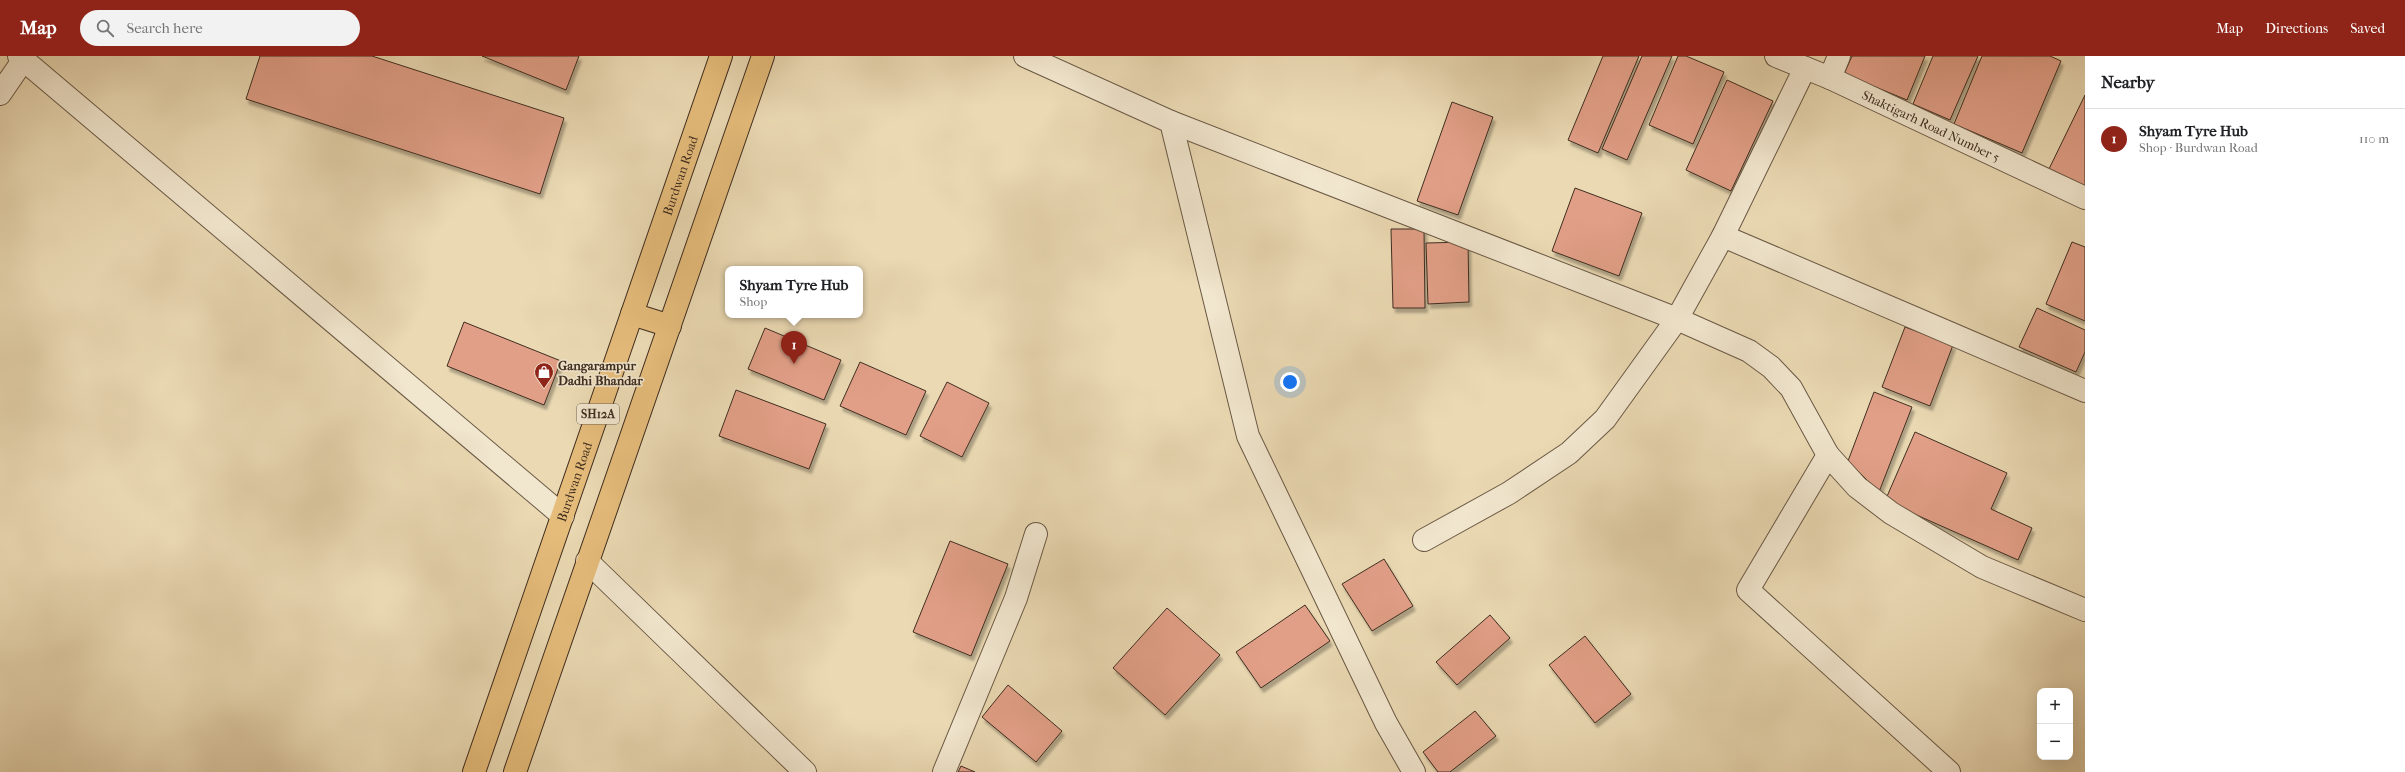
<!DOCTYPE html>
<meta charset="utf-8">
<style>
body{margin:0;font-family:"IM FELL French Canon",serif;background:#f2f2f2;color:#202124}
.controls{position:absolute;right:12px;bottom:12px;display:grid;overflow:hidden;border-radius:8px;box-shadow:0 4px 16px #0002}
.controls button{width:36px;height:36px;display:grid;place-items:center;padding:0;border:0;border-bottom:1px solid #e0e0e0;background:#fff;color:#202124;font:20px sans-serif}
.you{position:absolute;left:1290px;top:326px;width:14px;height:14px;margin:-10px;border:3px solid #fff;border-radius:50%;background:#1a73e8;box-shadow:0 0 0 6px #1a73e833}
.badge{display:grid;place-items:center;width:26px;height:26px;border-radius:50%;background:#8f2418;color:#fff;font-size:13px;font-weight:700}
.pin{position:absolute;translate:-50% -33px;filter:drop-shadow(0 1px 2px #0008)}
.pin::after{content:'';position:absolute;top:21px;width:14px;height:12px;background:inherit;clip-path:polygon(0 0,100% 0,50% 100%)}
.popup{position:absolute;left:725px;top:210px;width:138px;height:52px;box-sizing:border-box;display:grid;place-content:center;border-radius:8px;background:#fff;filter:drop-shadow(0 1px 3px #0005);font-size:13px;white-space:nowrap;color:#757577}
.popup b{font-size:15px;color:#202124}
.popup::after{content:'';position:absolute;left:50%;top:100%;margin-left:-8px;border:8px solid transparent;border-top-color:#fff}
.list{margin:0;padding:0;list-style:none}
h2{display:flex;justify-content:space-between;align-items:center;height:52px;margin:0;padding:0 16px;font-size:17px}
h2 small{font-size:13px;font-weight:400;color:#757577}
.list li{display:grid;grid-template-columns:26px 1fr auto;gap:12px;align-items:center;box-sizing:border-box;height:60px;padding:0 16px;border-top:1px solid #e0e0e0}
.list b{display:block;font-size:15px;white-space:nowrap}
.list p{margin:0;font-size:13px;white-space:nowrap;color:#757577}
.list em{font-size:13px;font-style:normal;color:#757577}
.icon{flex:none;width:22px;height:22px;fill:none;stroke:currentColor;stroke-width:2;stroke-linecap:round;stroke-linejoin:round}
.map{position:relative;flex:none;width:2085px;height:716px;overflow:hidden}
header{display:flex;align-items:center;gap:24px;box-sizing:border-box;height:56px;padding:0 20px;background:#8f2418;color:#fff}
header strong{font-size:19px}
nav{display:flex;gap:22px;margin-inline-start:auto;font-size:14px}
.search{width:280px;height:36px;background:#f2f2f2;display:flex;align-items:center;gap:10px;box-sizing:border-box;padding:0 14px;border-radius:22px;color:#757577;font-size:15px}
main{display:flex}
aside{flex:1;background:#fff}
.map>svg:first-child{display:block}
.building{fill:#e19f87;stroke:#3f2d1f;filter:url(#shadow)}
.lines{fill:none;stroke-linecap:round;stroke-linejoin:round}
.minor-casing{stroke:#6a5844;stroke-width:24}
.tertiary-casing{stroke:#6a5844;stroke-width:24}
.primary-casing{stroke:#3f2d1f;stroke-width:24}
.minor{stroke:#f1e6ce;stroke-width:22}
.tertiary{stroke:#f1e6ce;stroke-width:22}
.primary{stroke:#e5bc7a;stroke-width:22}
.labels{text-anchor:middle;stroke-width:3;stroke-linejoin:round;paint-order:stroke}
.shield{fill:#f1e6ce;stroke:#746454;stroke-width:1}
.shield-label{font-size:12px;font-weight:bold;fill:#3f2d1f}
.street-label{font-size:13px;fill:#3f2d1f;stroke:#f1e6ce}
.poi-label{font-size:13px;font-weight:bold;fill:#3f2d1f;stroke:#f1e6ce;text-anchor:start}
</style>
<header>
<strong>Map</strong>
<div class="search"><svg class="icon" aria-label="search" viewBox="0 0 24 24"><circle cx="10" cy="10" r="6"/><path d="M15 15l6 6"/></svg>Search here</div>
<nav><a>Map</a><a>Directions</a><a>Saved</a></nav>
</header>
<main>
<div class="map">
<svg width="2085" height="716" viewBox="0 0 2085 716">
<defs>
<filter id="shadow"><feDropShadow dx="2.5" dy="4.5" stdDeviation="1" flood-color="#0004"/></filter>
</defs>
<rect width="100%" height="100%" fill="#ead9b3"/>
<filter id="stains"><feTurbulence type="fractalNoise" baseFrequency=".005" numOctaves="4"/><feColorMatrix values="0 0 0 0 .2 0 0 0 0 .09 0 0 0 0 .02 0 0 0 .5 -.17"/></filter>
<radialGradient id="worn" r=".72"><stop offset=".6" stop-color="#630" stop-opacity="0"/><stop offset="1" stop-color="#630" stop-opacity=".3"/></radialGradient>
<g class="building">
<polygon points="260,0 372,0 564,62 540,138 246,43"/>
<polygon points="482,0 579,0 566,34"/>
<polygon points="1603,0 1639,0 1598,97 1568,84"/>
<polygon points="1642,0 1672,0 1627,104 1602,93"/>
<polygon points="1678,0 1686,0 1724,16 1693,88 1649,69"/>
<polygon points="1852,0 1925,0 1907,44 1844,18"/>
<polygon points="1933,0 1978,0 1950,64 1913,48"/>
<polygon points="1982,0 2050,0 2061,5 2022,97 1954,68"/>
<polygon points="1727,24 1773,45 1731,135 1686,114"/>
<polygon points="2085,39 2085,134 2048,115"/>
<polygon points="1452,46 1493,61 1458,159 1417,145"/>
<polygon points="1575,132 1642,157 1619,220 1552,195"/>
<polygon points="1391,173 1424,173 1425,252 1393,252"/>
<polygon points="1468,186 1469,246 1428,248 1426,187"/>
<polygon points="2072,186 2085,191 2085,265 2046,248"/>
<polygon points="2037,252 2085,274 2085,296 2076,316 2019,291"/>
<polygon points="464,266 561,305 544,349 447,310"/>
<polygon points="1905,271 1953,289 1930,350 1882,331"/>
<polygon points="765,272 841,304 824,344 748,313"/>
<polygon points="860,306 926,335 906,379 840,350"/>
<polygon points="947,326 989,347 962,401 920,380"/>
<polygon points="736,334 826,368 809,413 719,380"/>
<polygon points="1874,336 1912,351 1879,436 1848,405"/>
<polygon points="1915,376 2007,417 1991,453 2032,472 2018,504 1885,445"/>
<polygon points="950,485 1008,508 971,600 913,576"/>
<polygon points="1384,503 1413,550 1372,575 1342,528"/>
<polygon points="1305,549 1330,585 1261,632 1236,596"/>
<polygon points="1167,552 1220,599 1165,659 1113,612"/>
<polygon points="1490,559 1510,582 1457,629 1436,606"/>
<polygon points="1585,580 1631,638 1595,667 1549,609"/>
<polygon points="1008,629 1062,675 1036,706 982,661"/>
<polygon points="1475,655 1496,680 1450,716 1438,716 1423,696"/>
<polygon points="961,710 975,716 958,716"/>
</g>
<g class="lines">
<defs>
<g id="minor">
<polyline points="1025,0 1171,66 1248,380 1386,667 1414,716"/>
<path id="s1" d="M1776,0l54,22 255,120"/>
<polyline points="1830,22 1839,0"/>
<polyline points="0,38 24,3"/>
<polyline points="1171,66 1677,263 1749,295 1771,311 1791,332 1828,399 1857,431 1891,457 1982,511 2085,554"/>
<polyline points="1723,180 2085,335"/>
<polyline points="1828,399 1748,534 1949,716"/>
<polyline points="1424,484 1509,437 1569,397 1605,363 1677,263 1723,180 1805,12"/>
<polyline points="944,716 1016,542 1036,478"/>
</g>
<g id="tertiary">
<polyline points="19,0 563,460"/>
<polyline points="587,505 805,716"/>
</g>
<g id="primary">
<polyline points="632,258 670,270"/>
<path id="s2" d="M474,716l247,-716"/>
<polyline points="515,716 763,0"/>
</g>
</defs>
<use href="#minor" class="minor-casing"/>
<use href="#tertiary" class="tertiary-casing"/>
<use href="#primary" class="primary-casing"/>
<use href="#minor" class="minor"/>
<use href="#tertiary" class="tertiary"/>
<use href="#primary" class="primary"/>
</g>
<defs>
<symbol id="shop-pin" viewBox="-11 -11 22 30"><path d="M0 17L-7.5 6A9.5 9.5 0 1 1 7.5 6Z" fill="#8f2418" stroke="#f1e6ce"/><path d="M-5-2.5h2.3a2.7 3.5 0 0 1 5.4 0H5L5.5 6h-11ZM-1.5-2.5h3a1.5 2.3 0 0 0-3 0Z" fill="#fff"/></symbol>
</defs>
<g fill-rule="evenodd">
<use href="#shop-pin" x="533" y="305" width="22" height="30"/>
</g>
<g class="labels">
<rect class="shield" x="577" y="348" width="42" height="20" rx="3"/>
<g class="shield-label">
<text x="598" y="362">SH12A</text>
</g>
<g class="street-label">
<text dy="5" stroke="none"><textPath href="#s1" startOffset="170">Shaktigarh Road Number 5</textPath></text>
<text dy="5" stroke="none"><textPath href="#s2" startOffset="631">Burdwan Road</textPath></text>
<text dy="5" stroke="none"><textPath href="#s2" startOffset="307">Burdwan Road</textPath></text>
</g>
<g class="poi-label">
<text x="558" y="314">Gangarampur<tspan x="558" dy="15">Dadhi Bhandar</tspan></text>
</g>
</g>
<rect width="100%" height="100%" filter="url(#stains)"/>
<rect width="100%" height="100%" fill="url(#worn)"/>
</svg>
<div class="controls">
<button>+</button>
<button>−</button>
</div>
<div class="you"></div>
<div class="pin badge" style="left:794px;top:308px">1</div>
<div class="popup"><b>Shyam Tyre Hub</b>Shop</div>
</div>
<aside>
<h2>Nearby<small></small></h2>
<ul class="list">
<li><span class="badge">1</span><div><b>Shyam Tyre Hub</b><p>Shop · Burdwan Road</p></div><em>110 m</em></li>
</ul>
</aside>
</main>
